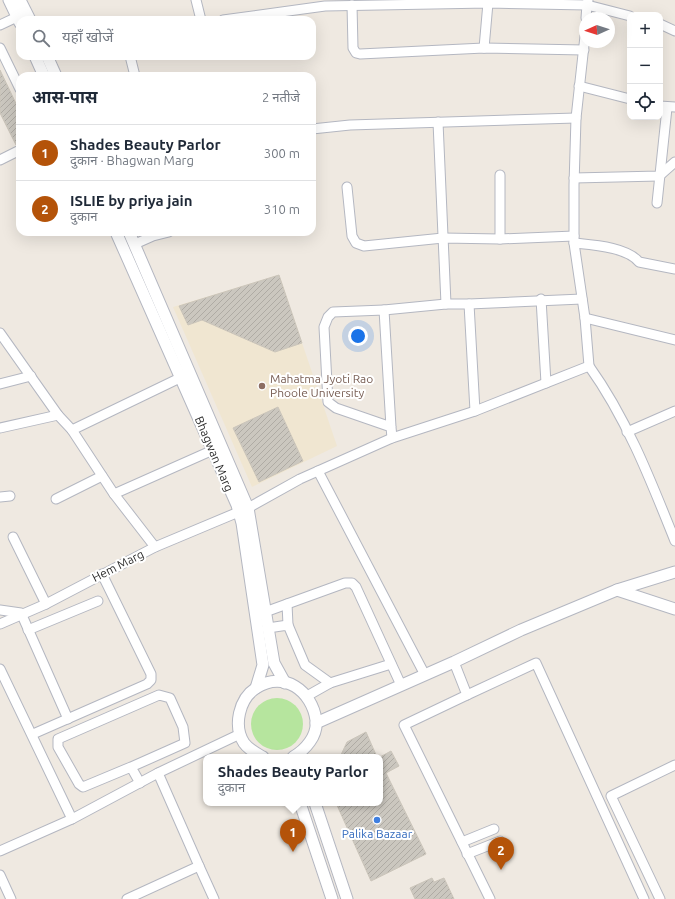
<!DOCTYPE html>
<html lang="hi">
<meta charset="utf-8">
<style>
body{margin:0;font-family:Ubuntu,"Noto Sans Devanagari",sans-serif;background:#f6f6f7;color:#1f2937}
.controls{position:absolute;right:12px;top:12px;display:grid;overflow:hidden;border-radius:8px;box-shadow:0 4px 16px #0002}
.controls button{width:36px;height:36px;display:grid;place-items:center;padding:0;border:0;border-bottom:1px solid #e0e1e3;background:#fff;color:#1f2937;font:20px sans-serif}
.compass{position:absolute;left:579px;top:12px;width:36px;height:36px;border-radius:50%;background:#fff;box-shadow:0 4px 16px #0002;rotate:267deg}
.you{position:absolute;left:358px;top:336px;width:14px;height:14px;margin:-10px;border:3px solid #fff;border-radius:50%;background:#1a73e8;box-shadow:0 0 0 6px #1a73e833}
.badge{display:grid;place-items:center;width:26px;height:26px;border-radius:50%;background:#b45309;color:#fff;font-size:13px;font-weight:700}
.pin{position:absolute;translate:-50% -33px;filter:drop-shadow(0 1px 2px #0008)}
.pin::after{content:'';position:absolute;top:21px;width:14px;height:12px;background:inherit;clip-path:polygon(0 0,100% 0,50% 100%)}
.popup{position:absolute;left:203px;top:754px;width:180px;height:52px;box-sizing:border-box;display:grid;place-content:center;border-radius:8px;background:#fff;filter:drop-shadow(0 1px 3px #0005);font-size:13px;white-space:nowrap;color:#747a83}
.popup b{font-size:15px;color:#1f2937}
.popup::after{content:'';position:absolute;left:50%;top:100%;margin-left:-8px;border:8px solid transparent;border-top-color:#fff}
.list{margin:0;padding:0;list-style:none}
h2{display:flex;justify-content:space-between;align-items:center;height:52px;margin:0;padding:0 16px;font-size:17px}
h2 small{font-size:13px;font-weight:400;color:#747a83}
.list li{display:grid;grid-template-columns:26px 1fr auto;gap:12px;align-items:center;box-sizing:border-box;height:56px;padding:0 16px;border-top:1px solid #e0e1e3}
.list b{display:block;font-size:15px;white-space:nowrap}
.list p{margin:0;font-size:13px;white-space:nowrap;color:#747a83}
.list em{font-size:13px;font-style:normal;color:#747a83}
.icon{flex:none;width:22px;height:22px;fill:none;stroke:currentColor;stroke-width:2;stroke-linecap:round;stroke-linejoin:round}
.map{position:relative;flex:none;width:675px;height:899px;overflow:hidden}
.search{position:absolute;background:#fff;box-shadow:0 4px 16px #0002;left:16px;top:16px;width:300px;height:44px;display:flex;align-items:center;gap:10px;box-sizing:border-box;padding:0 14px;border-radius:12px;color:#747a83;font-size:15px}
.panel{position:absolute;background:#fff;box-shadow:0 4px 16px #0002;left:16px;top:72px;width:300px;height:164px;border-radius:12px}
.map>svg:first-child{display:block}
.education{fill:#f0e6d1}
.grass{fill:#b6e59e}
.building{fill:url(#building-hatch);stroke:#cbc5ba}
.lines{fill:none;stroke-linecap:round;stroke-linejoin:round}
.minor-casing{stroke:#b4b7c1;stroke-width:11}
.tertiary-casing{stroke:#b4b7c1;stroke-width:13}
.minor{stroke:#fff;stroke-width:9}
.tertiary{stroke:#fff;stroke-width:11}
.education-dot{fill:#8d6e63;stroke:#fff;stroke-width:1.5}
.shop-dot{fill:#3f7fe0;stroke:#fff;stroke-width:1.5}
.labels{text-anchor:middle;stroke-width:4;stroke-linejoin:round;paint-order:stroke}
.education-label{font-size:12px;fill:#785e54;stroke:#fff;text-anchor:start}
.street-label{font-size:12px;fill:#2e2e2e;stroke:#fff}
.shop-label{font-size:12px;fill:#366cbe;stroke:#fff}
</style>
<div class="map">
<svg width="675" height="899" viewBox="0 0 675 899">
<defs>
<pattern id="building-hatch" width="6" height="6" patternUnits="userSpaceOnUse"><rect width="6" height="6" fill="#cbc7bf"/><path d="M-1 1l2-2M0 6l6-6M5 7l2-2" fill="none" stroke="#afaba4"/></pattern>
</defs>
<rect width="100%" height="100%" fill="#efe9e1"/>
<polygon class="education" points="279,275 337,446 252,487 173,307"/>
<circle class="grass" cx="277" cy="724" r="26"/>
<g class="building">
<polygon points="0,70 20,112 20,144 16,145 0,113"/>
<polygon points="279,275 302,343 275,352 202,320 188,325 179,306"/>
<polygon points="278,407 303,461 259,482 233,428"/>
<polygon points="366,732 377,757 340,757 347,742"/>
<polygon points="391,751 399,766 386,773 426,854 371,881 336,803 380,803 380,757"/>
<polygon points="432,878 434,882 444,878 454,899 415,899 410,888"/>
</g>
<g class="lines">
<defs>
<g id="minor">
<polyline points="196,0 201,20"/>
<polyline points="352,5 353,48 356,53 360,54 484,48 584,50"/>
<polyline points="586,18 587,5 630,16"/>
<polyline points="223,20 325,6 488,3 587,5 588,0"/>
<polyline points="660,24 675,31"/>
<polyline points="0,25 17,17"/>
<polyline points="585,36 576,118 574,185 574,243 585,318 589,366"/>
<polyline points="0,48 20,89"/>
<polyline points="484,48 488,3"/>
<polyline points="130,56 135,76"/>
<polyline points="579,86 630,99"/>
<polyline points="660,106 675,107"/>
<polyline points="438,122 446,304"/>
<polyline points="312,129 350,125 576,118"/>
<polyline points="0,160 20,150"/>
<polyline points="500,175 500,239"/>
<polyline points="574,178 659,176 675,162"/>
<polyline points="347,187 352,236 356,243 364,246 443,238 500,239 574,236"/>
<polyline points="657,203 667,108"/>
<path d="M574,243c19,2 53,4 65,19l36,7"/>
<polyline points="135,244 153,236 169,232"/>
<polyline points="541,299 546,383"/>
<polyline points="469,304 582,299"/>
<polyline points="384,310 446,304 469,304 475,411"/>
<polyline points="585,318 675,340"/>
<polyline points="0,333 58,415 72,430 114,494 155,547"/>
<polyline points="0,384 31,376"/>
<polyline points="391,427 336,408 328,402 324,327 328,317 333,312 384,310 391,427 392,438"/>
<polyline points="0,428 58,415"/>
<polyline points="72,430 186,375"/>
<polyline points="627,432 675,411"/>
<polyline points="318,471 425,675"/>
<polyline points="114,494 213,450"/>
<polyline points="0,497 10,496"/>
<polyline points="56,499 102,476"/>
<polyline points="13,537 46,604"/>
<polyline points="287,604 288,625"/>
<polyline points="0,610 21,613 68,719"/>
<polyline points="265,612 345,583 352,583 356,587 401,685"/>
<path d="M0,624l46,-20 109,-57 93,-39 52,-29 92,-41 83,-27 114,-45c38,53 62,115 86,175"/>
<polyline points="268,628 288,625 305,665 330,683"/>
<polyline points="28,630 98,601"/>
<polyline points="454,662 467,695 404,725 490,899"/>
<polyline points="0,669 72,819"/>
<polyline points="467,695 536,663 644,899"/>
<polyline points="307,696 330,683 391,664"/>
<polyline points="33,734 147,684 151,680 151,674 102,574"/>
<polyline points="131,767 185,743 183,727 170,698 159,695 58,739 58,747 79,784 83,787 131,767 140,783"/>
<polyline points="462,842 494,829"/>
<polyline points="0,851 72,819 158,773 240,734"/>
<polyline points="467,854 500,841"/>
<polyline points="199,866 214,899"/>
<polyline points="0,875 11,899"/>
<polyline points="127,899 199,866 158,773"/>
<polyline points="660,899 611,796 675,765"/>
</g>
<g id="tertiary">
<polyline points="9,0 20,23"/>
<polyline points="20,0 30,20"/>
<polyline points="35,56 44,76"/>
<polyline points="47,56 56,76"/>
<polyline points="116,232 237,505 242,523 263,665 256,688"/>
<polyline points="129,232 248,508 274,663 285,683"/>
<polyline points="617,590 675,609"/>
<polyline points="316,723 454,662 521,630 617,590 675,572"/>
<path d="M263,757c-7,-4 -14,-7 -19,-14 -11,-17 -5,-44 12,-55 28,-18 56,3 60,32 2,16 -11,30 -23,37"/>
<polyline points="300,803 332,899"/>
<polyline points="315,803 347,899"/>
</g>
</defs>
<use href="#minor" class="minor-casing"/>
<use href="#tertiary" class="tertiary-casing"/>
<use href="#minor" class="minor"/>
<use href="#tertiary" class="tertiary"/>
</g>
<circle class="education-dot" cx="262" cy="386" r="4"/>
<circle class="shop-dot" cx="377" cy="820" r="4"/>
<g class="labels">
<g class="education-label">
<text x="270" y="383">Mahatma Jyoti Rao<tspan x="270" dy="14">Phoole University</tspan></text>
</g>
<g class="street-label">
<text transform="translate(214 454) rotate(67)" y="4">Bhagwan Marg</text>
<text transform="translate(118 566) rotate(-27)" y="4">Hem Marg</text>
</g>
<g class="shop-label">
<text x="377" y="838">Palika Bazaar</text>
</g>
</g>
</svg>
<div class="controls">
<button>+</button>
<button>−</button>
<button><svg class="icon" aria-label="locate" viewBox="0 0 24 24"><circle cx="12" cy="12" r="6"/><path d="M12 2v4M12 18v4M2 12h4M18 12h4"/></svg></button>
</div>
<svg class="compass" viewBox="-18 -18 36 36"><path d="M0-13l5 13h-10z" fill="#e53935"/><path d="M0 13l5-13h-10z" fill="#747a83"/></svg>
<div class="you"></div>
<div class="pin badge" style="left:293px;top:852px">1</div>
<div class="popup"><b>Shades Beauty Parlor</b>दुकान</div>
<div class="pin badge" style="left:501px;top:870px">2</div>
<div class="search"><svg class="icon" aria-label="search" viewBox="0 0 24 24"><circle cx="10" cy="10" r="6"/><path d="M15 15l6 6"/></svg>यहाँ खोजें</div>
<section class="panel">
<h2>आस-पास<small>2 नतीजे</small></h2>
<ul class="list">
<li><span class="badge">1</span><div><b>Shades Beauty Parlor</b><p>दुकान · Bhagwan Marg</p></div><em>300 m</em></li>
<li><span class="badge">2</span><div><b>ISLIE by priya jain</b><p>दुकान</p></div><em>310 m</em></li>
</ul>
</section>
</div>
